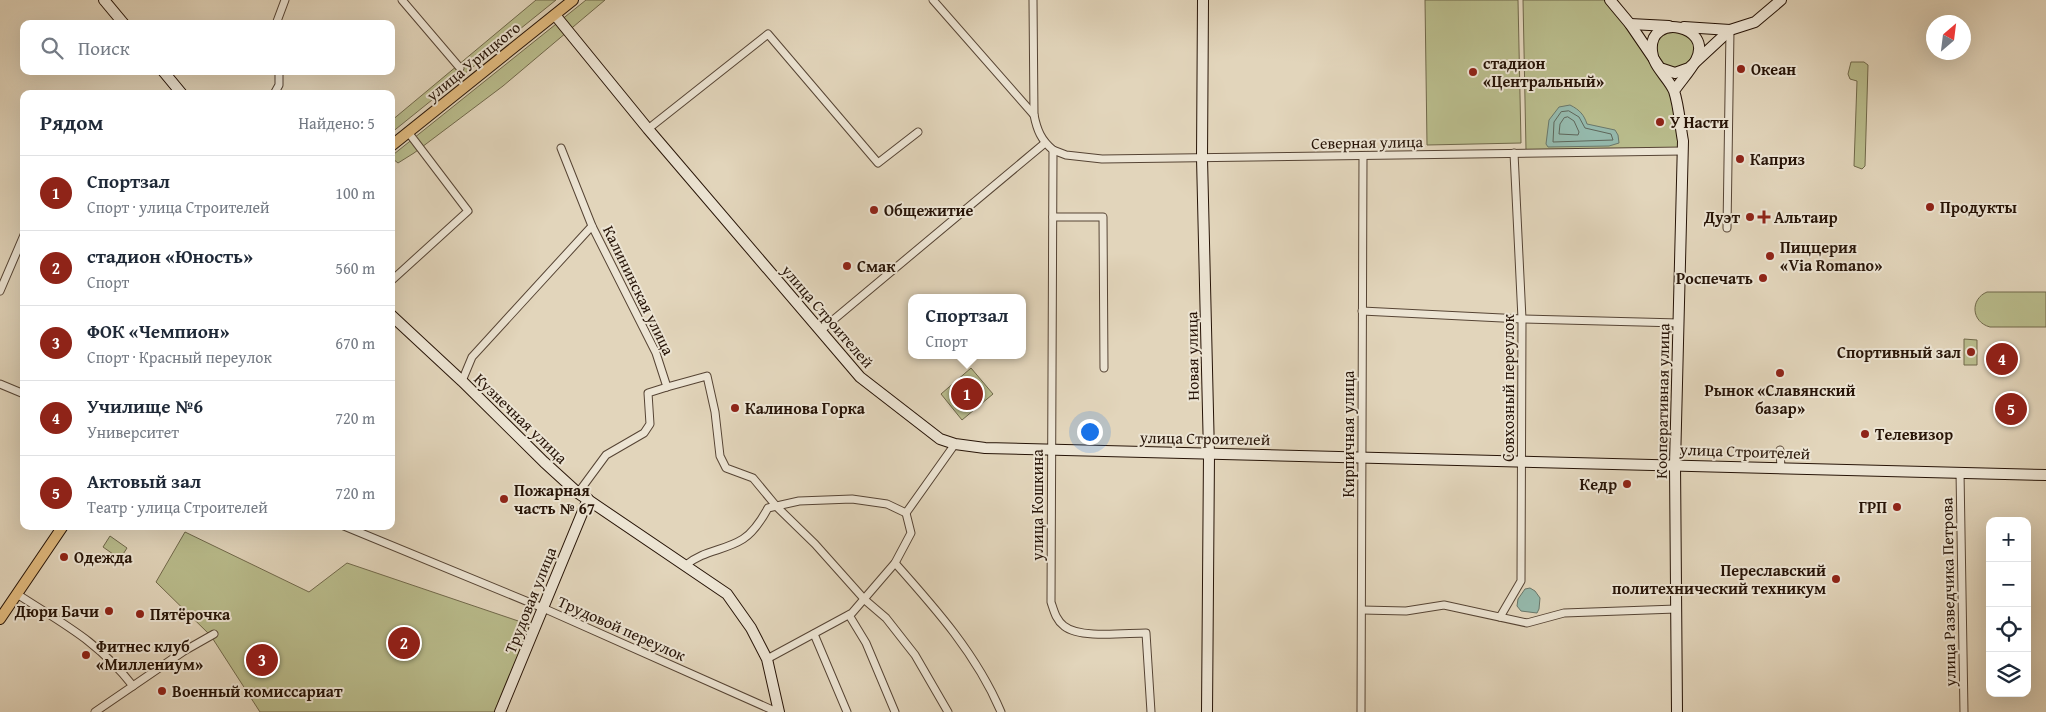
<!DOCTYPE html>
<html lang="ru">
<meta charset="utf-8">
<style>
body{margin:0;font-family:"Gentium Book Plus",serif;background:#f2f2f3;color:#1f2937}
.controls{position:absolute;right:15px;bottom:15px;display:grid;overflow:hidden;border-radius:10px;box-shadow:0 5px 20px #0002}
.controls button{width:45px;height:45px;display:grid;place-items:center;padding:0;border:0;border-bottom:1px solid #e0e1e3;background:#fff;color:#1f2937;font:25px sans-serif}
.compass{position:absolute;left:1926px;top:15px;width:45px;height:45px;border-radius:50%;background:#fff;box-shadow:0 5px 20px #0002;rotate:28deg}
.you{position:absolute;left:1089px;top:431px;width:18px;height:18px;margin:-12px;border:4px solid #fff;border-radius:50%;background:#1a73e8;box-shadow:0 0 0 8px #1a73e833}
.badge{display:grid;place-items:center;width:32px;height:32px;border-radius:50%;background:#8f2418;color:#fff;font-size:16px;font-weight:700}
.pin{position:absolute;translate:-50% -50%;border:2px solid #fff;box-shadow:0 1px 5px #0006}
.popup{position:absolute;left:908px;top:294px;width:118px;height:65px;box-sizing:border-box;display:grid;place-content:center;border-radius:10px;background:#fff;filter:drop-shadow(0 1px 4px #0005);font-size:16px;white-space:nowrap;color:#747a83}
.popup b{font-size:19px;color:#1f2937}
.popup::after{content:'';position:absolute;left:50%;top:100%;margin-left:-10px;border:10px solid transparent;border-top-color:#fff}
.list{margin:0;padding:0;list-style:none}
h2{display:flex;justify-content:space-between;align-items:center;height:65px;margin:0;padding:0 20px;font-size:21px}
h2 small{font-size:16px;font-weight:400;color:#747a83}
.list li{display:grid;grid-template-columns:32px 1fr auto;gap:15px;align-items:center;box-sizing:border-box;height:75px;padding:0 20px;border-top:1px solid #e0e1e3}
.list b{display:block;font-size:19px;white-space:nowrap}
.list p{margin:0;font-size:16px;white-space:nowrap;color:#747a83}
.list em{font-size:16px;font-style:normal;color:#747a83}
.icon{flex:none;width:28px;height:28px;fill:none;stroke:currentColor;stroke-width:2;stroke-linecap:round;stroke-linejoin:round}
.map{position:relative;flex:none;width:2046px;height:712px;overflow:hidden}
.search{position:absolute;background:#fff;box-shadow:0 5px 20px #0002;left:20px;top:20px;width:375px;height:55px;display:flex;align-items:center;gap:12px;box-sizing:border-box;padding:0 18px;border-radius:10px;color:#747a83;font-size:19px}
.panel{position:absolute;background:#fff;box-shadow:0 5px 20px #0002;left:20px;top:90px;width:375px;height:440px;border-radius:10px}
.map>svg:first-child{display:block}
.green{fill:#b9bc8c;stroke:#70684a}
.water{fill:#95b9ac;stroke:#69776a}
.lines{fill:none;stroke-linecap:round;stroke-linejoin:round}
.shore{stroke:#5e665a;stroke-width:1}
.street-casing{stroke:#564434;stroke-width:9}
.secondary-casing{stroke:#271407;stroke-width:12}
.primary-casing{stroke:#271407;stroke-width:12}
.street{stroke:#ece4d3;stroke-width:7}
.secondary{stroke:#ece4d3;stroke-width:10}
.primary{stroke:#e1ba7e;stroke-width:10}
.poi-dot{fill:#8f2418;stroke:#ece4d3;stroke-width:2}
.labels{text-anchor:middle;stroke-width:4;stroke-linejoin:round;paint-order:stroke}
.street-label{font-size:16px;fill:#271407;stroke:#ece4d3}
.poi-label{font-size:16px;font-weight:bold;fill:#271407;stroke:#ece4d3;text-anchor:start}
</style>
<div class="map">
<svg width="2046" height="712" viewBox="0 0 2046 712">
<rect width="100%" height="100%" fill="#e2d5bb"/>
<filter id="stains"><feTurbulence type="fractalNoise" baseFrequency=".004" numOctaves="4"/><feColorMatrix values="0 0 0 0 .2 0 0 0 0 .09 0 0 0 0 .02 0 0 0 .5 -.17"/></filter>
<radialGradient id="worn" r=".72"><stop offset=".6" stop-color="#630" stop-opacity="0"/><stop offset="1" stop-color="#630" stop-opacity=".3"/></radialGradient>
<g class="green">
<polygon points="536,0 556,0 391,133 391,121"/>
<polygon points="586,0 605,0 503,86 414,153 398,163 393,159 394,154"/>
<polygon points="1425,0 1518,0 1521,143 1427,145"/>
<polygon points="1523,0 1605,0 1627,26 1671,93 1679,148 1526,150"/>
<polygon points="1663,31 1687,31 1697,50 1688,67 1669,71 1654,57 1656,39"/>
<polygon points="1851,62 1864,62 1868,65 1865,166 1862,169 1854,166 1857,81 1850,79 1848,74"/>
<path d="M1987,292h59v35h-56c-19,-5 -20,-28 -3,-35z"/>
<polygon points="1964,339 1977,340 1977,365 1964,365"/>
<polygon points="971,368 993,394 962,420 941,394"/>
<polygon points="185,532 309,592 347,563 533,626 498,712 260,712 211,636 156,582"/>
<polygon points="110,536 127,548 120,559 103,547"/>
</g>
<g class="water">
<path d="M1570,105c10,5 14,10 17,19l28,6 3,5 1,8 -10,3 -61,1 -2,-3 3,-24 10,-13z"/>
<polygon points="1530,588 1535,591 1540,598 1539,609 1537,613 1521,611 1517,606 1518,599 1525,589"/>
</g>
<g class="lines">
<g class="shore">
<polygon points="1569,111 1579,117 1585,128 1611,134 1613,140 1553,142 1554,122 1561,112"/>
<polygon points="1568,117 1574,121 1579,132 1578,135 1559,134 1560,124 1564,118"/>
</g>
<defs>
<g id="street">
<polyline points="402,0 460,68"/>
<polyline points="933,0 1034,115"/>
<path d="M1033,0l1,115c3,15 7,25 19,35l-2,452c3,9 5,18 13,24 16,13 61,7 82,7l5,79"/>
<polyline points="276,24 285,0"/>
<polyline points="274,94 279,85 279,71"/>
<polyline points="648,129 768,34 878,163 918,132"/>
<polyline points="561,148 592,226 656,353 667,387 648,393 650,424 644,433 606,455 578,493"/>
<polyline points="1053,150 1066,155 1102,159 1683,151"/>
<polyline points="1053,217 1103,217 1104,368"/>
<polyline points="1727,228 1730,30"/>
<polyline points="391,281 468,211 408,132"/>
<polyline points="0,291 24,235"/>
<polyline points="1362,311 1522,319 1679,323"/>
<polyline points="820,331 1045,143"/>
<polyline points="462,381 472,357 592,226"/>
<polyline points="0,384 24,394"/>
<polyline points="667,387 707,376 715,412 720,456 726,468 753,478 777,507 815,544 865,600 886,618 915,655 948,712"/>
<polyline points="1780,450 1781,468"/>
<polyline points="1960,472 1964,712"/>
<polyline points="344,526 543,608 777,712"/>
<path d="M895,563c41,46 82,92 106,149"/>
<path d="M686,565c18,-15 38,-14 57,-26 11,-7 19,-20 25,-31l31,-7 53,-2 35,5 19,9"/>
<path d="M17,594c46,30 81,47 116,92"/>
<polyline points="1362,610 1406,611 1444,605 1527,623 1564,613 1676,609"/>
<polyline points="849,615 866,643 895,712"/>
<polyline points="1500,617 1521,581 1522,319 1514,153"/>
<polyline points="814,634 847,712"/>
<polyline points="767,659 852,613 895,563 911,533 906,513 955,444"/>
<polyline points="95,712 184,651 214,634"/>
<polyline points="1361,712 1363,156"/>
</g>
<g id="secondary">
<polyline points="104,0 124,24"/>
<polyline points="1203,0 1202,158 1209,454 1207,712"/>
<polyline points="1610,0 1630,24 1660,68 1675,73 1689,68 1730,30"/>
<polyline points="555,15 648,129 860,377 940,439 955,444 985,448 2046,475"/>
<polyline points="1630,24 1669,26"/>
<polyline points="1684,27 1730,30 1755,22 1781,0"/>
<polyline points="163,71 182,94"/>
<path d="M1674,91c6,-9 17,-21 22,-31 18,-35 -48,-48 -44,-9 1,16 16,26 22,40 5,15 6,34 9,50l-8,323 2,248"/>
<polyline points="391,315 462,381 544,462 578,493 727,594 751,628 767,659 779,712"/>
<polyline points="500,712 588,499"/>
</g>
<g id="primary">
<polyline points="391,146 573,0"/>
<polyline points="0,619 63,526"/>
</g>
</defs>
<use href="#street" class="street-casing"/>
<use href="#secondary" class="secondary-casing"/>
<use href="#primary" class="primary-casing"/>
<use href="#street" class="street"/>
<use href="#secondary" class="secondary"/>
<use href="#primary" class="primary"/>
</g>
<g class="poi-dot">
<circle cx="1741" cy="69" r="5"/>
<circle cx="1473" cy="72" r="5"/>
<circle cx="1660" cy="122" r="5"/>
<circle cx="1740" cy="159" r="5"/>
<circle cx="1930" cy="207" r="5"/>
<circle cx="874" cy="210" r="5"/>
<circle cx="1750" cy="217" r="5"/>
<path d="M1761.5 209.5h5v5h5v5h-5v5h-5v-5h-5v-5h5z"/>
<circle cx="1770" cy="256" r="5"/>
<circle cx="847" cy="266" r="5"/>
<circle cx="1763" cy="278" r="5"/>
<circle cx="1971" cy="352" r="5"/>
<circle cx="1780" cy="373" r="5"/>
<circle cx="735" cy="408" r="5"/>
<circle cx="1865" cy="434" r="5"/>
<circle cx="1627" cy="484" r="5"/>
<circle cx="504" cy="499" r="5"/>
<circle cx="1897" cy="507" r="5"/>
<circle cx="64" cy="557" r="5"/>
<circle cx="1836" cy="579" r="5"/>
<circle cx="109" cy="611" r="5"/>
<circle cx="140" cy="614" r="5"/>
<circle cx="86" cy="655" r="5"/>
<circle cx="162" cy="691" r="5"/>
</g>
<g class="labels">
<g class="street-label">
<text transform="translate(473 61) rotate(-39)" y="6">улица Урицкого</text>
<text transform="translate(1367 142) rotate(-1)" y="6">Северная улица</text>
<text transform="translate(639 290) rotate(64)" y="6">Калининская улица</text>
<text transform="translate(828 316) rotate(49)" y="6">улица Строителей</text>
<text transform="translate(1192 356) rotate(-91)" y="6">Новая улица</text>
<text transform="translate(1508 388) rotate(-90)" y="6">Совхозный переулок</text>
<text transform="translate(1662 401) rotate(-89)" y="6">Кооперативная улица</text>
<text transform="translate(521 418) rotate(44)" y="6">Кузнечная улица</text>
<text transform="translate(1348 434) rotate(-90)" y="6">Кирпичная улица</text>
<text transform="translate(1205 438) rotate(1)" y="6">улица Строителей</text>
<text transform="translate(1745 451) rotate(2)" y="6">улица Строителей</text>
<text transform="translate(1037 505) rotate(-90)" y="6">улица Кошкина</text>
<text transform="translate(1948 592) rotate(-91)" y="6">улица Разведчика Петрова</text>
<text transform="translate(530 600) rotate(-68)" y="6">Трудовая улица</text>
<text transform="translate(622 628) rotate(24)" y="6">Трудовой переулок</text>
</g>
<g class="poi-label">
<text x="1483" y="69">стадион<tspan x="1483" dy="18">«Центральный»</tspan></text>
<text x="1751" y="75">Океан</text>
<text x="1670" y="128">У Насти</text>
<text x="1750" y="165">Каприз</text>
<text x="1940" y="213">Продукты</text>
<text x="884" y="216">Общежитие</text>
<text x="1740" y="223" text-anchor="end">Дуэт</text>
<text x="1774" y="223">Альтаир</text>
<text x="1780" y="253">Пиццерия<tspan x="1780" dy="18">«Via Romano»</tspan></text>
<text x="857" y="272">Смак</text>
<text x="1753" y="284" text-anchor="end">Роспечать</text>
<text x="1961" y="358" text-anchor="end">Спортивный зал</text>
<text x="1780" y="396" text-anchor="middle">Рынок «Славянский<tspan x="1780" dy="18">базар»</tspan></text>
<text x="745" y="414">Калинова Горка</text>
<text x="1875" y="440">Телевизор</text>
<text x="1617" y="490" text-anchor="end">Кедр</text>
<text x="514" y="496">Пожарная<tspan x="514" dy="18">часть № 67</tspan></text>
<text x="1887" y="513" text-anchor="end">ГРП</text>
<text x="74" y="563">Одежда</text>
<text x="1826" y="576" text-anchor="end">Переславский<tspan x="1826" dy="18">политехнический техникум</tspan></text>
<text x="99" y="617" text-anchor="end">Дюри Бачи</text>
<text x="150" y="620">Пятёрочка</text>
<text x="96" y="652">Фитнес клуб<tspan x="96" dy="18">«Миллениум»</tspan></text>
<text x="172" y="697">Военный комиссариат</text>
</g>
</g>
<rect width="100%" height="100%" filter="url(#stains)"/>
<rect width="100%" height="100%" fill="url(#worn)"/>
</svg>
<div class="controls">
<button>+</button>
<button>−</button>
<button><svg class="icon" aria-label="locate" viewBox="0 0 24 24"><circle cx="12" cy="12" r="6"/><path d="M12 2v4M12 18v4M2 12h4M18 12h4"/></svg></button>
<button><svg class="icon" aria-label="layers" viewBox="0 0 24 24"><path d="M12 4l9 5-9 5-9-5zM3 14l9 5 9-5"/></svg></button>
</div>
<svg class="compass" viewBox="-18 -18 36 36"><path d="M0-13l5 13h-10z" fill="#e53935"/><path d="M0 13l5-13h-10z" fill="#747a83"/></svg>
<div class="you"></div>
<div class="pin badge" style="left:967px;top:394px">1</div>
<div class="popup"><b>Спортзал</b>Спорт</div>
<div class="pin badge" style="left:404px;top:643px">2</div>
<div class="pin badge" style="left:262px;top:660px">3</div>
<div class="pin badge" style="left:2002px;top:359px">4</div>
<div class="pin badge" style="left:2011px;top:409px">5</div>
<div class="search"><svg class="icon" aria-label="search" viewBox="0 0 24 24"><circle cx="10" cy="10" r="6"/><path d="M15 15l6 6"/></svg>Поиск</div>
<section class="panel">
<h2>Рядом<small>Найдено: 5</small></h2>
<ul class="list">
<li><span class="badge">1</span><div><b>Спортзал</b><p>Спорт · улица Строителей</p></div><em>100 m</em></li>
<li><span class="badge">2</span><div><b>стадион «Юность»</b><p>Спорт</p></div><em>560 m</em></li>
<li><span class="badge">3</span><div><b>ФОК «Чемпион»</b><p>Спорт · Красный переулок</p></div><em>670 m</em></li>
<li><span class="badge">4</span><div><b>Училище №6</b><p>Университет</p></div><em>720 m</em></li>
<li><span class="badge">5</span><div><b>Актовый зал</b><p>Театр · улица Строителей</p></div><em>720 m</em></li>
</ul>
</section>
</div>
